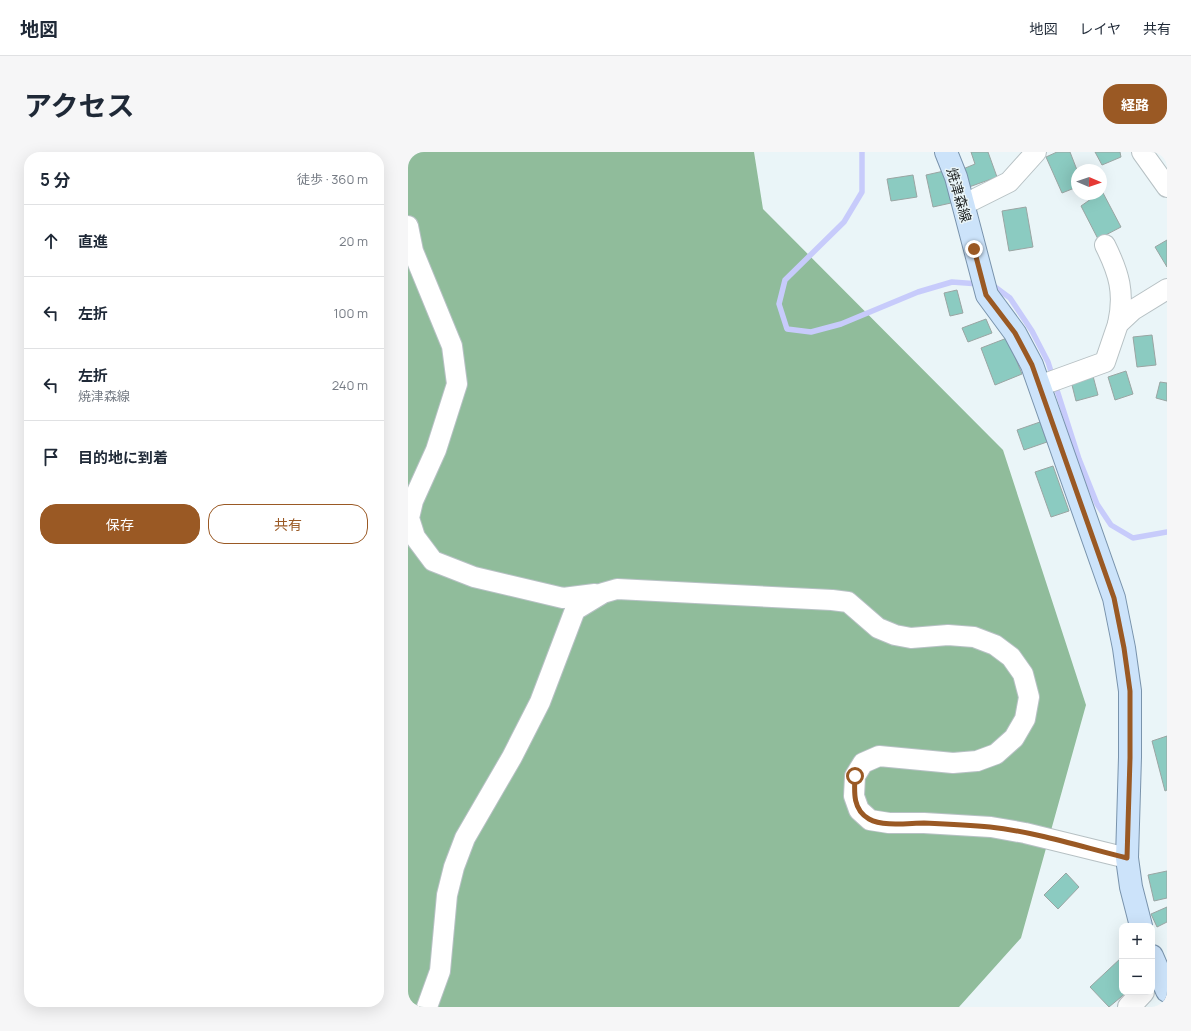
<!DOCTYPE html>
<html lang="ja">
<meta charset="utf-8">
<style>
body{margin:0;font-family:Manrope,"Noto Sans JP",sans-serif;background:#f6f6f7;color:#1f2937}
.controls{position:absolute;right:12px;bottom:12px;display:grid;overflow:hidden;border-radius:8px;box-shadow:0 4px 16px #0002}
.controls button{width:36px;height:36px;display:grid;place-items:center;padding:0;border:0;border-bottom:1px solid #e0e1e3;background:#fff;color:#1f2937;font:20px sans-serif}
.compass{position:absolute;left:663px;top:12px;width:36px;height:36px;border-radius:50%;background:#fff;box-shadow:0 4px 16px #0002;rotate:92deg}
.stop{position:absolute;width:12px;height:12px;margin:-9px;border:3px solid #9a5924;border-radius:50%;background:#fff}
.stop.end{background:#9a5924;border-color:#fff;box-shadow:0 1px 4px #0008}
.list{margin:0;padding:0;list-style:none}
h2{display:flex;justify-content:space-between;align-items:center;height:52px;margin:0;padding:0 16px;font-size:17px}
h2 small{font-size:13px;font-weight:400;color:#747a83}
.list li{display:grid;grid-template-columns:26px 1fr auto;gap:12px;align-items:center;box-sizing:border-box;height:72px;padding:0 16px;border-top:1px solid #e0e1e3}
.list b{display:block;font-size:15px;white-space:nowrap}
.list p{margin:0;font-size:13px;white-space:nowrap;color:#747a83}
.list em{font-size:13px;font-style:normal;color:#747a83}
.actions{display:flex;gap:8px;padding:12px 16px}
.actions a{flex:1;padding:9px 0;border:1px solid #9a5924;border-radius:16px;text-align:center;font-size:14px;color:#9a5924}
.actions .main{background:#9a5924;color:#fff}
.icon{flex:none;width:22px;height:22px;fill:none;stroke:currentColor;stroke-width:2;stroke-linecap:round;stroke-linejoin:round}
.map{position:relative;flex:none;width:759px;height:855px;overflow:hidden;border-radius:16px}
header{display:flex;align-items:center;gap:24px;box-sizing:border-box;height:56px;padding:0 20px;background:#fff;border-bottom:1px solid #e0e1e3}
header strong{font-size:19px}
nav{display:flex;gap:22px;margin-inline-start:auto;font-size:14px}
.intro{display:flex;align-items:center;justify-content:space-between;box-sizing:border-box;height:96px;padding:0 24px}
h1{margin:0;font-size:28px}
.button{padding:10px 18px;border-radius:16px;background:#9a5924;color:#fff;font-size:14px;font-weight:700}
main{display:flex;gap:24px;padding:0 24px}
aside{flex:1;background:#fff;border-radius:16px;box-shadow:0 4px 16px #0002}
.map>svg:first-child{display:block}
.forest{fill:#90bc9b}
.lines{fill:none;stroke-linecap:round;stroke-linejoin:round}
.stream{stroke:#c7cbfb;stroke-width:5.5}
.building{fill:#8bcbc1;stroke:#9aa5a3}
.street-casing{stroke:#b7c1c4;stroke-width:22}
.secondary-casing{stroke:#b7c1c4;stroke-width:24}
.primary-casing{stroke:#7993ac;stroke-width:24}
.street{stroke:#fff;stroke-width:20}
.secondary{stroke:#fff;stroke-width:22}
.primary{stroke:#cce3fa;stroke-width:22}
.route{stroke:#9a5924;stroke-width:5}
.labels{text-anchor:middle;stroke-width:3;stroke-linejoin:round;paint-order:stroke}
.street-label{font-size:14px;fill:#1d2122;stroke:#eaf5f8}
</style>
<header>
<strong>地図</strong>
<nav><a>地図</a><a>レイヤ</a><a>共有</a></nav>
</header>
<div class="intro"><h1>アクセス</h1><a class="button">経路</a></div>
<main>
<aside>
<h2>5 分<small>徒歩 · 360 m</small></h2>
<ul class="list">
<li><svg class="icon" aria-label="ahead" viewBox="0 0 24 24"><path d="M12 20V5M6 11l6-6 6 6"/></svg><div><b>直進</b></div><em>20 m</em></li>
<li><svg class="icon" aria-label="left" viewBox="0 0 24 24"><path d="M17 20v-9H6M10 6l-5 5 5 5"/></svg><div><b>左折</b></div><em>100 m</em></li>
<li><svg class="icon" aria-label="left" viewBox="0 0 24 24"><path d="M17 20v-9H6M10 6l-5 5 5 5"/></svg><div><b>左折</b><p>焼津森線</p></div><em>240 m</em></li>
<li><svg class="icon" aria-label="arrive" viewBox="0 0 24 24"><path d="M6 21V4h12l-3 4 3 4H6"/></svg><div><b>目的地に到着</b></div></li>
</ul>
<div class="actions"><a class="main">保存</a><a>共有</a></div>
</aside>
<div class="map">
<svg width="759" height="855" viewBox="0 0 759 855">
<rect width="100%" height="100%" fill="#eaf5f8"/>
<polygon class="forest" points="0,0 346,0 355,57 595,298 678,553 613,786 551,855 0,855"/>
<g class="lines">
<g class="stream">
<polyline points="454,0 454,40 436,70 377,128 371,152 379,177 403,180 433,172 510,140 544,130 571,132"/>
<polyline points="583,132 602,146 624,179 640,210 671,307 689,352 703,373 725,386 759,380"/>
</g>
</g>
<g class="building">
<polygon points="563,0 580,0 589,25 561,35 555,17 567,12"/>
<polygon points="649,0 662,0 669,18 669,35 654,41 638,5"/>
<polygon points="687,0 712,0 713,5 694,13"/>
<polygon points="536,19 543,51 525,55 518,23"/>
<polygon points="505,23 509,45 483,49 479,27"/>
<polygon points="694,39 713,75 690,87 673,54 690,42 693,42"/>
<polygon points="618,55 625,95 601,99 594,59"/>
<polygon points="759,88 759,115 747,95"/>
<polygon points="549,138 555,161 542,164 536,141"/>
<polygon points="578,167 584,181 560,190 554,176"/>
<polygon points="744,183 748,213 729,215 725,185"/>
<polygon points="599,186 614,222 587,233 573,196"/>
<polygon points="718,219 725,242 707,248 700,225"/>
<polygon points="685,224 690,243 668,249 663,229"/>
<polygon points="752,230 759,231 759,249 748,246"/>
<polygon points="632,270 639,290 616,298 609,278"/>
<polygon points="645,314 661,359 643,365 627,320"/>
<polygon points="759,584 759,638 757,639 744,589"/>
<polygon points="759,719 759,746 746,749 740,723"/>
<polygon points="658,721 671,735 650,757 636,743"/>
<polygon points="759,755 759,770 749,775 743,762"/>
<polygon points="714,805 714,840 719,840 701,855 682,835"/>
</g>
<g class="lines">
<defs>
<g id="street">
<polyline points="734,0 759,35"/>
<polyline points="555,53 601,30 628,0"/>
<polyline points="0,74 5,99 44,194 49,232 28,298 5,349 1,366 7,385 25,409 66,425 155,446 187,442"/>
<path d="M697,93c14,28 20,48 13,79"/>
<polyline points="631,234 697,210 710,172 725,158 759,137"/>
<polyline points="19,855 32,819 39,743 46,715 57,686 104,605 132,550 167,458 195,441 209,437 424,448 440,450 470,476 487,483 503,486 540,483 566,485 587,493 603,505 615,522 621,545 617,567 606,586 588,602 569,609 545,611 471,604 455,611 447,624 446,644 451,658 462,668 481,671 516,671 583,675 617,681 719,706"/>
</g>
<polyline id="secondary" points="721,855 735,840"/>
<g id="primary">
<polyline points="538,0 548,25 579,143 607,181 624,213 706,446 716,496 722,539 722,605 719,706 723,735 733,774"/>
<polyline points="744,804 759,839"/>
</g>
</defs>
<use href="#street" class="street-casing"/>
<use href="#secondary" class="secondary-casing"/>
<use href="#primary" class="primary-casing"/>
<use href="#street" class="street"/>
<use href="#secondary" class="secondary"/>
<use href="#primary" class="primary"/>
</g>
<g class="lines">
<path class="route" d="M447,624c-1,17 -2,34 14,43 14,8 40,4 55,4 22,1 44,2 66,4 46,5 92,20 137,31l3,-100v-67l-6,-43 -10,-50 -82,-233 -17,-32 -29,-38 -12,-46"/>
</g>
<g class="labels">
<g class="street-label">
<text transform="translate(551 43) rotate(74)" y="5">焼津森線</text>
</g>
</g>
</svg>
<div class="controls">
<button>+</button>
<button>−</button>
</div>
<svg class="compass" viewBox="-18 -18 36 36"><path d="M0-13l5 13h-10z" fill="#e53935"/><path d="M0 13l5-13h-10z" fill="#747a83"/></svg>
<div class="stop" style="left:447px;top:624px"></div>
<div class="stop end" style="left:566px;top:97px"></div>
</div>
</main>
